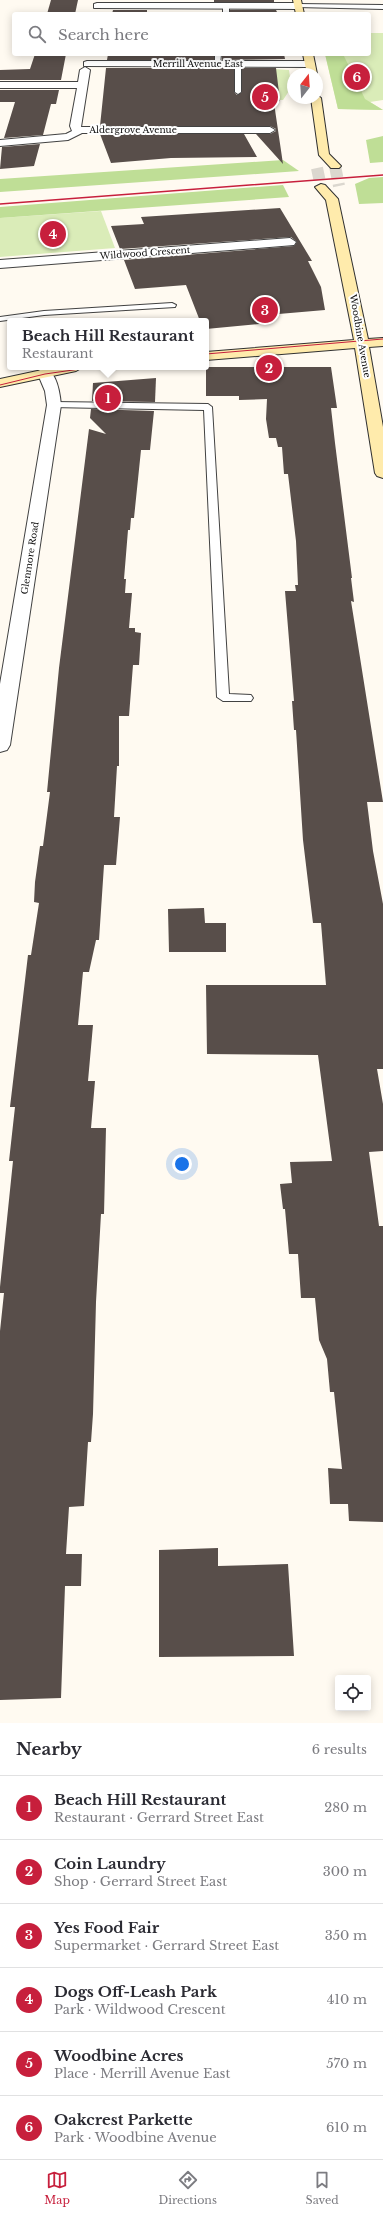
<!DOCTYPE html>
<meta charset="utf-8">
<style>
body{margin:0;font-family:"Libre Baskerville",serif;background:#f2f2f3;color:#2b2b33}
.controls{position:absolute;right:12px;bottom:12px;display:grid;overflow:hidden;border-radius:4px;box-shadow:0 2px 10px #0003}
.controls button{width:36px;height:36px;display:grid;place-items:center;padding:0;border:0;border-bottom:1px solid #e1e1e2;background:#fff;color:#2b2b33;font:20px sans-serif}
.compass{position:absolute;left:287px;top:68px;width:36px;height:36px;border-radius:50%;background:#fff;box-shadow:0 2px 10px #0003;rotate:17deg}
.you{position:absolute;left:182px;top:1164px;width:14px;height:14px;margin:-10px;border:3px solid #fff;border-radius:50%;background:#1a73e8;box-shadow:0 0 0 6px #1a73e833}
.badge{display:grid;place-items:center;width:26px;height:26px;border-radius:50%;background:#c71f3c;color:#fff;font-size:13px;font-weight:700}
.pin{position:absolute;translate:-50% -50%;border:2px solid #fff;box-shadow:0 1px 4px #0006}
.popup{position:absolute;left:7px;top:318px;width:202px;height:52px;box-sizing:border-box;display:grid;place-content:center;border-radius:4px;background:#fff;filter:drop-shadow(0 1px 3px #0005);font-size:13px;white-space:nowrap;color:#7c7c81}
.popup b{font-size:15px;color:#2b2b33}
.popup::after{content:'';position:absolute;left:50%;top:100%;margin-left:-8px;border:8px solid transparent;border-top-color:#fff}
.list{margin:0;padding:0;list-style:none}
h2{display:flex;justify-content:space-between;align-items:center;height:52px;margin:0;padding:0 16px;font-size:17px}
h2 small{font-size:13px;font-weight:400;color:#7c7c81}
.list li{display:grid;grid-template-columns:26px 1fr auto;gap:12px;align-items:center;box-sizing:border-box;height:64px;padding:0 16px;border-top:1px solid #e1e1e2}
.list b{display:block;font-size:15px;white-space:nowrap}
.list p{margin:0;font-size:13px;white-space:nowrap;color:#7c7c81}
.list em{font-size:13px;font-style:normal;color:#7c7c81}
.icon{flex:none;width:22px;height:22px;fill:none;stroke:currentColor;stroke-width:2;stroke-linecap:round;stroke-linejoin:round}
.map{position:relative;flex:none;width:383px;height:1723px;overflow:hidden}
.search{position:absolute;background:#fff;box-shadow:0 2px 10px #0003;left:12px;right:12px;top:12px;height:44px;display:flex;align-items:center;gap:10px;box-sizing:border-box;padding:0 14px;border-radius:4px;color:#7c7c81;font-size:15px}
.sheet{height:436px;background:#fff}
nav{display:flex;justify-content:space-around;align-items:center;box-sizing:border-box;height:56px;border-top:1px solid #e1e1e2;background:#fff;font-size:11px;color:#7c7c81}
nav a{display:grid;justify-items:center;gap:2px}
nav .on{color:#c71f3c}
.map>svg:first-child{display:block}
.green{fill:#daecb8}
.forest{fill:#bfde96}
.building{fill:#584e4a}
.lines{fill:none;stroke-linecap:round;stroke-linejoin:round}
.secondary-tunnel{stroke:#dbd7cf;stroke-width:12;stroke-dasharray:12 6;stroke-linecap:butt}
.service-casing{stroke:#424242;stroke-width:2}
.minor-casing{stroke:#424242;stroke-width:2}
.secondary-casing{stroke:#313131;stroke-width:2}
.service{fill:#fff;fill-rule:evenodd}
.minor{fill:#fff;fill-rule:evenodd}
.secondary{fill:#ffebac;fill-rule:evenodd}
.tram{stroke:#c71f3c;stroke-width:1}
.rail{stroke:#c71f3c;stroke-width:1.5}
.labels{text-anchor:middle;stroke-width:4;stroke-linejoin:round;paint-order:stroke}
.far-street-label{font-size:9px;fill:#0f0f0f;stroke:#fff}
</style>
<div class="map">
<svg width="383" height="1723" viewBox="0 0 383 1723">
<rect width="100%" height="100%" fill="#fffaf1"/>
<g class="green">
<polygon points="369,33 383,33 383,100 370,102 383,110 338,109 325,54 369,54"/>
<polygon points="257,68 289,70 292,91 289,91 283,100 280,100"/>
<polygon points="101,211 115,248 0,257 0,218"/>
</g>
<g class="forest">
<polygon points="325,54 343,54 365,99 383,110 338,109"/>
<polygon points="383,136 383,162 370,163 366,140"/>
<polygon points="283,160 299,171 0,192 0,179"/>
<polygon points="383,177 383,203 359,204 355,184 369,178"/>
<polygon points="283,185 289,197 0,218 0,207"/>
</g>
<g class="building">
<polygon points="51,0 78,0 75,14 47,14"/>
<rect x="214" y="0" width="60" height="2"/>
<polygon points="113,10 147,10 147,14 112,14"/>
<polygon points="230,10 276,10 278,14 230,14"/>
<polygon points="35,54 66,54 61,80 0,80 0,70 30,69"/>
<polygon points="108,54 214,54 214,60 107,60"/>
<polygon points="222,54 284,54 285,59 222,60"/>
<polygon points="106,68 234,68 234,92 237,95 242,92 242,68 276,68 280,101 274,103 283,164 256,134 270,134 276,131 276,129 270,126 100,126"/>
<polygon points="0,90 59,90 56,104 51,104 43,135 4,138 15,102 0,102"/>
<polygon points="100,134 244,134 257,157 171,158 111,163"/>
<polygon points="40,144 34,166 0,169 2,147"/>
<polygon points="280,208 312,261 308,261 321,287 325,310 267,315 270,323 206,329 206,321 200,321 186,285 135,289 124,260 294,246 297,242 291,237 120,249 111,226 144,224 141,217"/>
<polygon points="206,367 331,367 337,408 331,408 335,443 352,578 351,578 354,602 351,601 383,802 367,802 373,851 383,904 383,1069 377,1069 383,1104 383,1151 369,1152 379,1226 383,1226 383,1522 349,1521 348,1504 330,1504 328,1468 342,1469 334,1392 330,1392 327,1359 319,1340 315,1298 301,1298 298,1254 289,1254 285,1209 283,1209 280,1184 292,1183 290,1162 332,1161 318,1055 207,1054 206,985 326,985 321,923 313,923 312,915 303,840 296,730 294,730 292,701 294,701 285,591 296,591 295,585 298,585 296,541 288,474 284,474 282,447 278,447 276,438 269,438 266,419 267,399 239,400 239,396 206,396"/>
<polygon points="156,378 155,402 92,401 93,383"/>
<polygon points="91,409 154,411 150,450 141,450 134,518 131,518 130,530 128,530 124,579 126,579 125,593 132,593 129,628 135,628 135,632 141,633 139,665 133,665 129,716 119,716 119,766 117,766 114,817 120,817 116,865 104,865 99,940 96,940 89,972 83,972 78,1025 93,1025 88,1081 95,1081 91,1128 106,1128 104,1214 101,1214 96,1302 93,1414 91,1442 88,1442 84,1506 69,1507 66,1554 82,1554 81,1586 65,1586 61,1698 0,1700 0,1331 4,1293 0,1293 0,1287 13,1161 9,1161 15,1107 10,1107 28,955 31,955 39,903 34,902 35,882 40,846 43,846 50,792 47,792 59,668 89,429 106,434 90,418"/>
<polygon points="204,908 205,923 226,923 226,952 169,952 168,909"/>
<polygon points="218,1548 218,1566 288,1564 294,1656 159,1657 159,1550"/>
</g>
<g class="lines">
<g class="secondary-tunnel">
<polyline points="335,166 339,186"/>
<polyline points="317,168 321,187"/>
</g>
<defs>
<g id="service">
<polygon points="226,4 229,6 229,14 223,14 223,6"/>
<polygon points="298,4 383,5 383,9 296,7"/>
<polygon points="215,54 221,54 220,65 215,64"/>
<polygon points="238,62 241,64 241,92 238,94 235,92 235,64"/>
<polygon points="172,303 176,305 175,307 44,315 0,321 0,317 44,311"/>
<polygon points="54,402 208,404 212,407 229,694 251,695 253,698 251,701 223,701 217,697 204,410 51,407 51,403"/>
</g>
<g id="minor">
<polygon points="97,3 298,3 302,6 298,9 94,8 94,4"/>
<polygon points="87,61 310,61 315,64 310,67 84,66 84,62"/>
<polygon points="85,67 90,70 81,127 270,127 275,130 270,133 82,133 68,140 0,146 0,140 66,134 72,131 70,126 77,88 0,88 0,82 78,82 80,70"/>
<polygon points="290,238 296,242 294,245 0,268 0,260"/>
<path d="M44,368c13,3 16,26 17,37l-51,340 -3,5 -7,2v-68l47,-279 -2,-14 -8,-19z"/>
</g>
<g id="secondary">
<polygon points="293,0 301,0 304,14 296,14"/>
<polygon points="303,54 313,54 317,74 307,74"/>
<polygon points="317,95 321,98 329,154 341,166 339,168 331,168 319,155 311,98 317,98"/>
<polygon points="321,184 325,185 338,199 368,339 383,338 383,346 369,347 383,427 383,478 377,476 375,473 355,348 206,360 206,352 354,340 326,200 315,187"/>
<polygon points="56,367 83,367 76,371 0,387 0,379"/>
</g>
</defs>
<use href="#service" class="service-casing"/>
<use href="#minor" class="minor-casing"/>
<use href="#secondary" class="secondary-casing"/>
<use href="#service" class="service"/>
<use href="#minor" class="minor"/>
<use href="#secondary" class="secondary"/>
<g class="tram">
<polyline points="206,354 383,339"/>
<polyline points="0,385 45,374 94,367"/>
</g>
<polyline class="rail" points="0,204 383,175"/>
</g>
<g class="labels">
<g class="far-street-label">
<text x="198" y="67">Merrill Avenue East</text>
<text x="133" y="133">Aldergrove Avenue</text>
<text transform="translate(145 253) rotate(-4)" y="3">Wildwood Crescent</text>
<text transform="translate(360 336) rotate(80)" y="3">Woodbine Avenue</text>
<text transform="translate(30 558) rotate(-81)" y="3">Glenmore Road</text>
</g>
</g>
</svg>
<div class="controls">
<button><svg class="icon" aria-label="locate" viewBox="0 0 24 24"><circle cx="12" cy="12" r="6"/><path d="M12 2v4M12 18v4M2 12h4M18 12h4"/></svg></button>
</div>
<svg class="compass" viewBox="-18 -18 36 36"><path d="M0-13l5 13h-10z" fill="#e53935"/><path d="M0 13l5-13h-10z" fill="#7c7c81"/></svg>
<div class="you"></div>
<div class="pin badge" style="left:108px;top:398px">1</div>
<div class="popup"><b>Beach Hill Restaurant</b>Restaurant</div>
<div class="pin badge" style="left:269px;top:368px">2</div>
<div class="pin badge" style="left:265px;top:310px">3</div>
<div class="pin badge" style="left:53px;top:234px">4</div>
<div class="pin badge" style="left:265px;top:97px">5</div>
<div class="pin badge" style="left:357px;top:77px">6</div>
<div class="search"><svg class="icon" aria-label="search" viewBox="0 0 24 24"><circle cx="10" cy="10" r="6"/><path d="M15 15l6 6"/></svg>Search here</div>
</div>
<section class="sheet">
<h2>Nearby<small>6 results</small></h2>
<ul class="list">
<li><span class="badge">1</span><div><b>Beach Hill Restaurant</b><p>Restaurant · Gerrard Street East</p></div><em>280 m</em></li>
<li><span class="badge">2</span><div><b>Coin Laundry</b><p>Shop · Gerrard Street East</p></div><em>300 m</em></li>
<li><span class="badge">3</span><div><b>Yes Food Fair</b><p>Supermarket · Gerrard Street East</p></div><em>350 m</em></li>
<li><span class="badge">4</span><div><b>Dogs Off-Leash Park</b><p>Park · Wildwood Crescent</p></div><em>410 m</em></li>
<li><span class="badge">5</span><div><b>Woodbine Acres</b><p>Place · Merrill Avenue East</p></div><em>570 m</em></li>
<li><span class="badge">6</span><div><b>Oakcrest Parkette</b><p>Park · Woodbine Avenue</p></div><em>610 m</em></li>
</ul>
</section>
<nav>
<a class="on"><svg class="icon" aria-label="map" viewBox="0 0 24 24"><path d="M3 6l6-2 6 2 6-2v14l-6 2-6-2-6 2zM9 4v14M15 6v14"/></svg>Map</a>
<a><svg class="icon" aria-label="directions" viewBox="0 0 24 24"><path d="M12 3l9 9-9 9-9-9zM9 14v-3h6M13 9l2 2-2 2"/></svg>Directions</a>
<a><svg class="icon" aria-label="saved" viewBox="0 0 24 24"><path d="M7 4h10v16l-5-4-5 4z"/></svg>Saved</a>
</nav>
